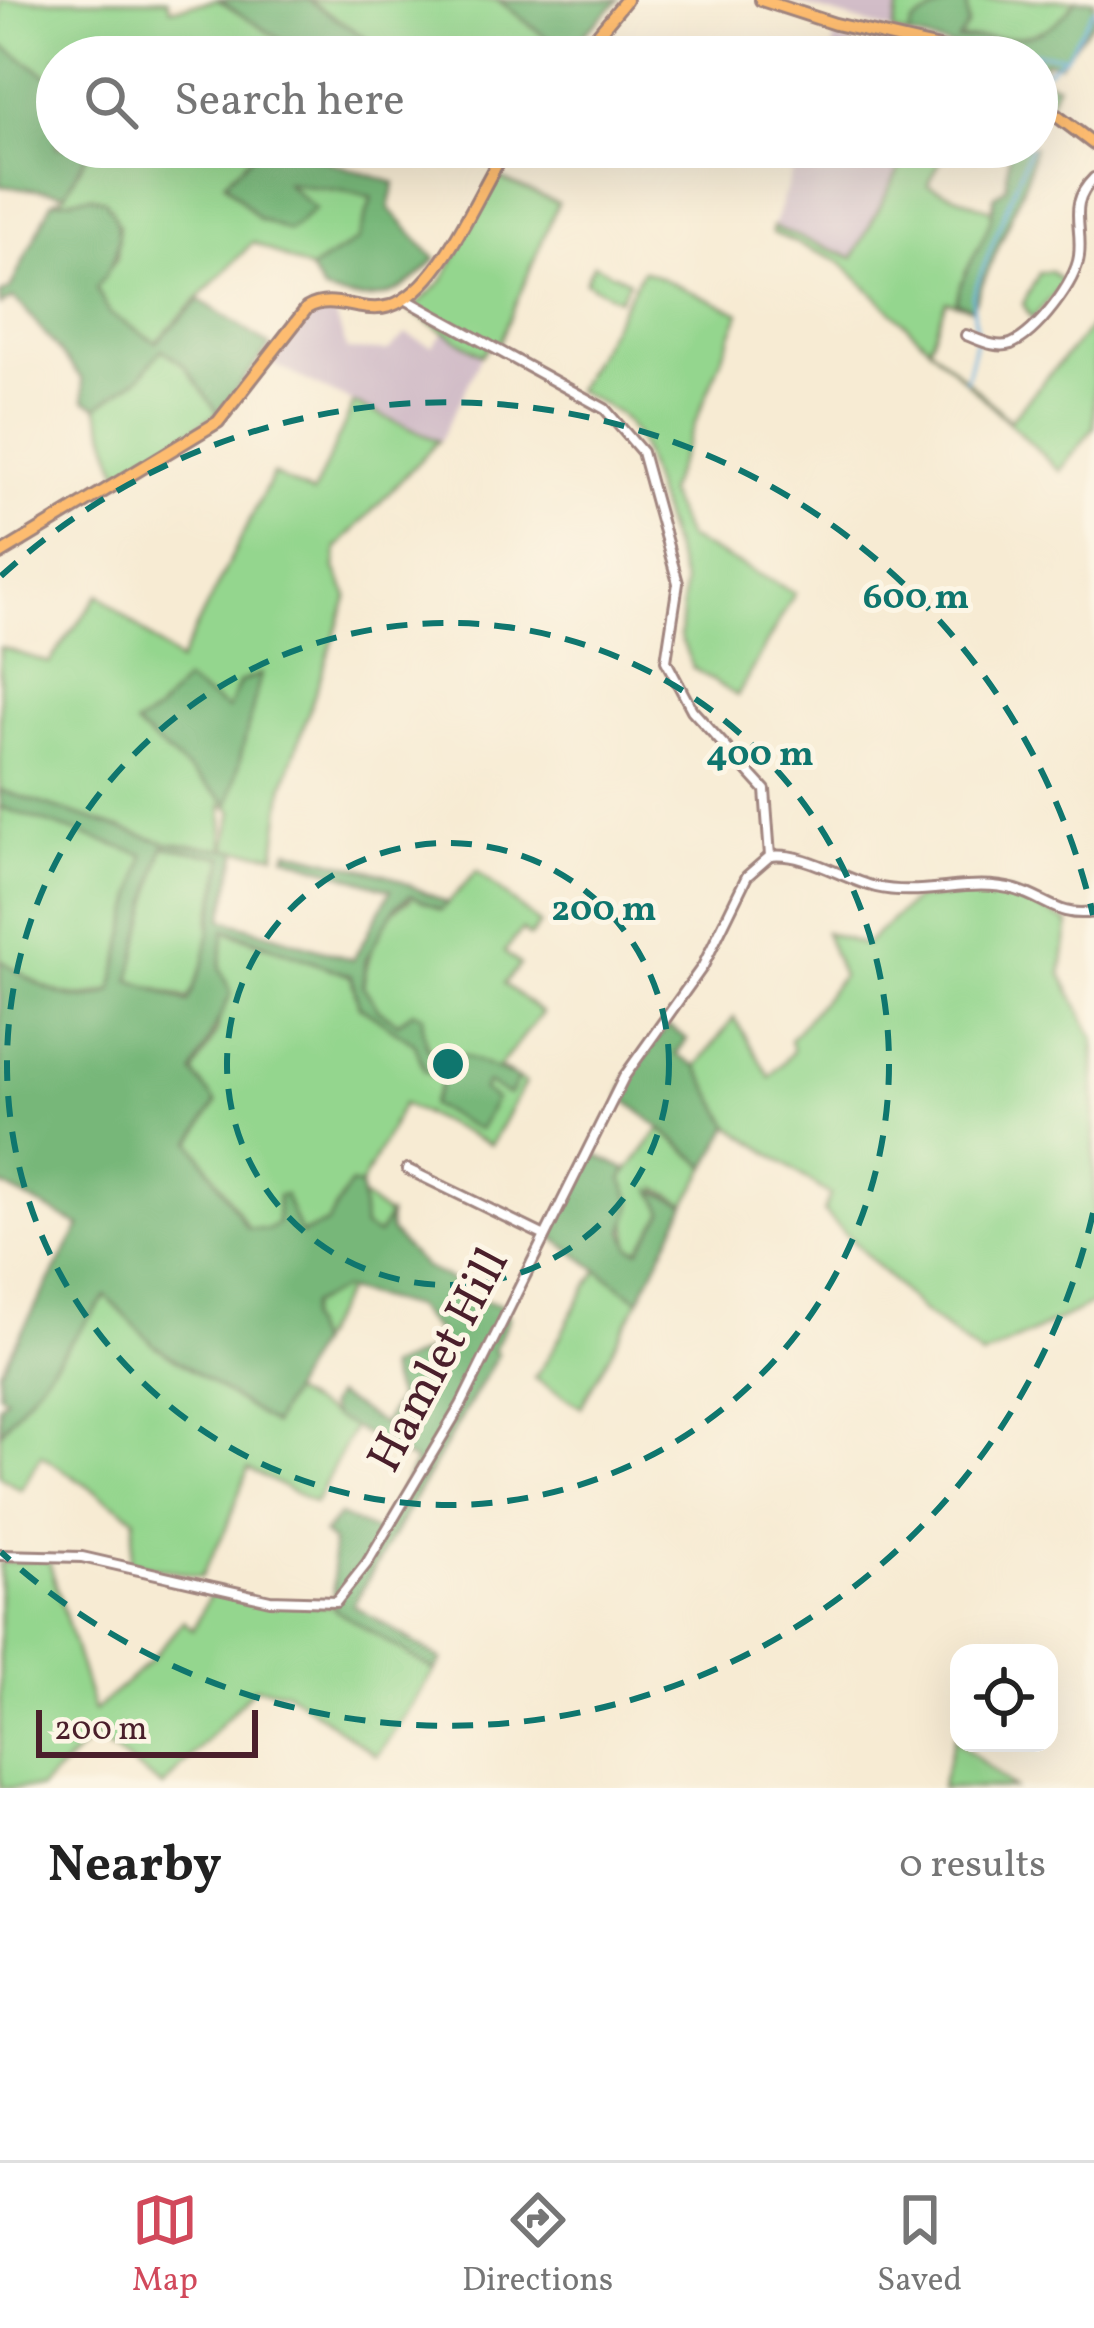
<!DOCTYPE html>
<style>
body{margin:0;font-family:Vollkorn,serif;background:#f6f6f6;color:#222}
.controls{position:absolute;right:36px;bottom:36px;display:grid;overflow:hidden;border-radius:24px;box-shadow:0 12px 48px #0002}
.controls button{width:108px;height:108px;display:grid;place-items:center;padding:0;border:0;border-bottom:3px solid #e0e0e0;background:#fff;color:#222;font:60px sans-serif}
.scale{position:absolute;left:36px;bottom:30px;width:222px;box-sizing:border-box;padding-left:12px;border:6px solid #4a1f2b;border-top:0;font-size:33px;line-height:42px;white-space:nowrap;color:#4a1f2b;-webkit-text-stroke:9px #fcf5e5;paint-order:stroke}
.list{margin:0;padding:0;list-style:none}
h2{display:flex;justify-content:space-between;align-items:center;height:156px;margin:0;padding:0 48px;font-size:51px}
h2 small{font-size:39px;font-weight:400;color:#767676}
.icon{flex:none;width:66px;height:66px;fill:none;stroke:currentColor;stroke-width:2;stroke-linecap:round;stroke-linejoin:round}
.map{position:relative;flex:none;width:1094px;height:1788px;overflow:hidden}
.search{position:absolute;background:#fff;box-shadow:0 12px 48px #0002;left:36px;right:36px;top:36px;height:132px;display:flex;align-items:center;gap:30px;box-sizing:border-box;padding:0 42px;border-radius:66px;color:#767676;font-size:45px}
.sheet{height:372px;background:#fff}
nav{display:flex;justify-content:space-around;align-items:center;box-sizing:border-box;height:168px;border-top:3px solid #e0e0e0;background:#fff;font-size:33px;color:#767676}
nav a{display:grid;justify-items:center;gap:6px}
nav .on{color:#d1495b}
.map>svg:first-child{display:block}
.industrial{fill:#d2bdc8}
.green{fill:#94d68e;stroke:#6f7a5c;stroke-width:3}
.forest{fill:#77b779;stroke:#606b52;stroke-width:3;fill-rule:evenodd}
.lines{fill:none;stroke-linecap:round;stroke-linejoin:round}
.stream{stroke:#68b1e0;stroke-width:3}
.minor-casing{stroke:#a0857f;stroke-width:14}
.major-casing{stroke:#a0857f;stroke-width:16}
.minor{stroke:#fff;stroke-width:8}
.major{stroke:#fdbc6f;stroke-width:10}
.ring{fill:none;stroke:#0f766e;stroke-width:6;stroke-dasharray:21 15}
.labels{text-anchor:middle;stroke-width:10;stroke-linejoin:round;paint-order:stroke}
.street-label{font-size:48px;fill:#4a1f2b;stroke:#fcf5e5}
.centre{fill:#0f766e;stroke:#fcf5e5;stroke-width:6}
.ring-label{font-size:36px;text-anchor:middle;font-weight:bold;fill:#0f766e;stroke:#fcf5e5;stroke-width:10;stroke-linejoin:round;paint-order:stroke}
</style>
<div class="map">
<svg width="1094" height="1788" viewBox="0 0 1094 1788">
<rect width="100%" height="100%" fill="#fcf5e5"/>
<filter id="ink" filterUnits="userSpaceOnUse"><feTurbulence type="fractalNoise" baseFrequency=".00833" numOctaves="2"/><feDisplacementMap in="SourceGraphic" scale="24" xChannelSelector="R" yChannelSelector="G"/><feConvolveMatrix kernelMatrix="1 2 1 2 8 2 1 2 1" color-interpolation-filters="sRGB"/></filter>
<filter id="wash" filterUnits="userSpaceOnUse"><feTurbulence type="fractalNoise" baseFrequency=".004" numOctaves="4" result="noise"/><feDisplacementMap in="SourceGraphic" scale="48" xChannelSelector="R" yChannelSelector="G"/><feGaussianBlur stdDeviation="2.7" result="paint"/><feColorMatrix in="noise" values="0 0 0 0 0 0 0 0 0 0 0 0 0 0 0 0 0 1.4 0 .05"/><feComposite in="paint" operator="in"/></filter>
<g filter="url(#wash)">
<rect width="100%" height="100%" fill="#f7ebd3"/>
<g class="industrial">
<polygon points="785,0 901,0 893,31"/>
<polygon points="835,31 841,32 838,40 887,57 832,57"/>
<polygon points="801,147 911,147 853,258 773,227"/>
<polygon points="312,307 333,307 347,350 388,351 406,334 432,346 444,332 482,355 439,443 270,363"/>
</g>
<g class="green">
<polygon points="0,0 168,0 170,9 218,0 308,57 57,57 57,82 0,44"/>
<polygon points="308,0 498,0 565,52 562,57 394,57"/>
<polygon points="901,0 955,0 913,23 908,36 893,31"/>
<path d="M967,0h109c-38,55 -68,31 -120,40l12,-14z"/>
<path d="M91,147h169l-35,36 34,36 23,-37c31,7 60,5 90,16l-14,42 -48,30 -57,-28 -97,100 -46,-28 -14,-27 21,-30 2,-33 -50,-22h-17l13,-7z"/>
<polygon points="911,147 948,147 928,185 1011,218 972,308 946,301 929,346 1010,420 1094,323 1094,427 1060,471 840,262 773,233 773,227 853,258"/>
<polygon points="497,177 558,203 498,346 492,343 482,355 410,311 443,280"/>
<polygon points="594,264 629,281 619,299 585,282"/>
<polygon points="643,270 740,313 667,492 687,538 795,593 737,696 693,668 680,636 684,584 639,440 620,414 576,390"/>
<polygon points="1050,271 1064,283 1032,319 1023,304 1039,273"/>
<polygon points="162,348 184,365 218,413 120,476 97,407 140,377"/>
<path d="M354,403l84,38 -101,107 -2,21 13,27 -65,192 -8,66 -49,-5 7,-39 -11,-6 3,53 -16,68 142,51 8,30 40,17 -20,-13 -16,-24c4,-30 17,-74 47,-86v-6l31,16 36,-39 63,53 -10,13 -8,-7 -18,22 16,13 -16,19 38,29 -43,54 26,16 -34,62 -88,-41 -46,89 32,23 -73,128 -11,-29 -113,-173 24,-39 -23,-29 24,-43 4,-23 -91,-27c-55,30 -81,10 -130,-21v-313l49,16 50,-69 80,68 94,-188 40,20z"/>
<polygon points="1008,892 1069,923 1061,974 1094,1038 1094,1303 982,1357 921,1310 824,1212 830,1195 730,1126 697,1066 734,1018 770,1077 793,1051 790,1040 842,976 825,932 865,945 916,898"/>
<polygon points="660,1129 707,1167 686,1204 658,1188 664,1212 639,1250 630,1247 622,1179"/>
<path d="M598,1270l41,30 -58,107 -47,-29c27,-34 38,-73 64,-108z"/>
<polygon points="106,1296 273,1424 290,1393 354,1427 315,1503 248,1469 226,1529 201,1577 130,1562 135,1518 41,1455 21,1490 0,1476 0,1433"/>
<polygon points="48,1558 94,1711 149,1662 183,1621 193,1630 213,1588 253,1602 334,1606 435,1671 377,1756 286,1691 255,1687 163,1787 94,1737 40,1788 0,1788 0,1563"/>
<polygon points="955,1735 959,1743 1014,1788 941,1788"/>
</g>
<g class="forest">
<polygon points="218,0 308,0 394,57 308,57"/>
<polygon points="498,0 619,0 565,52"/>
<path d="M955,0h12l1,26 -10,14c51,-7 82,11 118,-40h18v20l-35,44 -14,-3 -6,16 18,8 -8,20 -12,-11v-37h-39l-90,-21 5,-13z"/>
<polygon points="0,44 57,82 57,147 91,147 66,193 0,186"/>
<path d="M261,147h21l113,36 -6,25 46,51c-35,39 -60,47 -111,33l-14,-22 48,-30 14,-42c-28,-11 -57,-8 -87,-16l30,27 -26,22 -30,-12 -34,-37z"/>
<path d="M1009,147h25l-8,33 -54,128 -16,-6c7,-38 37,-66 38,-105l12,-10z"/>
<path d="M90,196l15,4c24,30 13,60 -9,88l14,26 46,28 44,-42 70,46 -52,67 -34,-48 -22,-16 -22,28 -43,30 -13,-7 -2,-21 -59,-72 -10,-9 -13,7v-11l10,-5 42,-87z"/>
<polygon points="261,674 229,804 135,726 157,712 184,681 228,709 240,682"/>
<path d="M0,790l166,53 72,7 -16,69 131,41 38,-70 -106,-34 3,-6 100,25 59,28 -6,7 -30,-15 -15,11 -17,29 -13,25 -3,26 16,24 19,13 15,-12 10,5c-2,25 5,40 27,52l11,-14 57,25 -9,16 -22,-12 -4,7 13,9 -17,31 -48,-25 11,-23 -18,-12 -9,-26 -56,-38 -8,-30 -126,-47 -5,38 11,27 -38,79 23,29 -24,40 55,86 21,2 9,-6 1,-28 7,-1 16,39 26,-11 23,-39 11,2 3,41 14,8 11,-19 1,15 34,36 38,18 8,13 32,7 7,12 -15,33 4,4 -145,251 89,55 -7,11 -100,-61 -3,-68 -8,-8 15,-19 41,18 35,-71 -82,-46 -5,-10 7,-11 48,29 14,-25 -10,-31 41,-17 9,-19 -23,-25 -72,-18 -32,16 -3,14 9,25 -43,80 -119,-79 -48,-49 -106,137v-28l6,-8 -6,-3v-23l80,-145 -80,-42v-224c33,21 73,52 112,31l32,-136 -144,-48zM163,847l61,10 -20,105 -16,40 -58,-22z"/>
<polygon points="668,1026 687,1039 676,1054 697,1066 730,1126 707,1167 621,1096 629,1074"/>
<polygon points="595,1154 627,1170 622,1179 633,1203 624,1231 631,1247 639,1250 664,1212 652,1190 686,1204 639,1300 550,1235"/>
</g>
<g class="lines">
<g class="stream">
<polyline points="1020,52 1066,56 1094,8"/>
<polyline points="1038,95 1039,77 1064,57"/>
<polyline points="1037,121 1038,105"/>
<polyline points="966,380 977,336 972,297 1030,147"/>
</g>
</g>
</g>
<g filter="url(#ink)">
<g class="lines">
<defs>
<g id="minor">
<polyline points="405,299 605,409 642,452 678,583 666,661 692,710 765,790 770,856"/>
<path d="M966,335c14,5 30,14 45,9 25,-10 65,-62 68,-88 4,-33 -12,-51 15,-78"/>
<path d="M770,856c36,-4 72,23 106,31 47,11 95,-10 140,3 31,9 43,28 78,22"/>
<polyline points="407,1169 543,1235"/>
<polyline points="0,1555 82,1557 270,1600 336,1602 367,1563 461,1405 624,1077 703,966 747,876 770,856"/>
</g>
<g id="major">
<polyline points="761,0 835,24 979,57"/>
<polyline points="579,57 626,0"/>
<polyline points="1037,101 1094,144"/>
<path d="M0,554l218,-132 89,-114c26,-16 54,7 83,-2 53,-18 87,-114 117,-159"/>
</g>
</defs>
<use href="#minor" class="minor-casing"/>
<use href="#major" class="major-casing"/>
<use href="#minor" class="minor"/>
<use href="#major" class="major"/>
</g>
</g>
<g class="ring">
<circle cx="448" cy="1064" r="221"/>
<circle cx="448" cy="1064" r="441"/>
<path d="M1093 1213A662 662 0 0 1 1 1552M1 576A662 662 0 0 1 1093 915"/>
</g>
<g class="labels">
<g class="street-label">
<text transform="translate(436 1359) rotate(-62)" y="17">Hamlet Hill</text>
</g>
</g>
<circle cx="448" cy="1064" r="18" class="centre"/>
<g class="ring-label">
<text x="916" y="608">600 m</text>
<text x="760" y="765">400 m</text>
<text x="604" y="920">200 m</text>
</g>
</svg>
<div class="controls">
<button><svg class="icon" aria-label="locate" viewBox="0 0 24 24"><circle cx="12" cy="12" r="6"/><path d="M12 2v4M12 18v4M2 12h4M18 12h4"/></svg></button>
</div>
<div class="scale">200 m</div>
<div class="search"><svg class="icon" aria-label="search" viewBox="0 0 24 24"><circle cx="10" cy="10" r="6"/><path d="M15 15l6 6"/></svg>Search here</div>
</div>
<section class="sheet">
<h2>Nearby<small>0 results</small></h2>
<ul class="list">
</ul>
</section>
<nav>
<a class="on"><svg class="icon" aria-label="map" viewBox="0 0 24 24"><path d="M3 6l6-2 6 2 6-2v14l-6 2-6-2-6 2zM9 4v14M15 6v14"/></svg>Map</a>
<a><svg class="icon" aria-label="directions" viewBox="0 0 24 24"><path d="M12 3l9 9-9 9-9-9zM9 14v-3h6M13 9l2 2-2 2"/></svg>Directions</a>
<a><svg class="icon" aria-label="saved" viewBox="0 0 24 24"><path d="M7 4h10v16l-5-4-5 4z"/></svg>Saved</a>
</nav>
